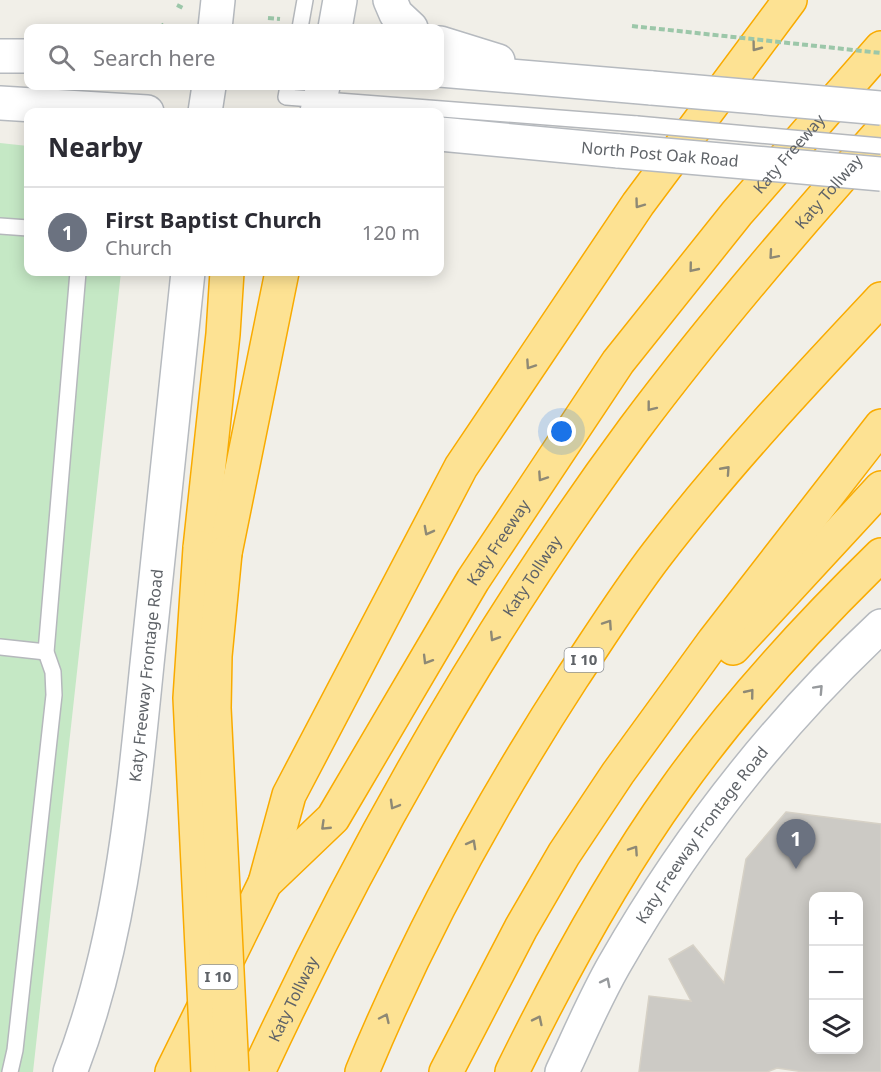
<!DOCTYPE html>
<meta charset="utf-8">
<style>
body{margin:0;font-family:"Noto Sans",sans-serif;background:#f2f2f3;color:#2b2b33}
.controls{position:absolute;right:18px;bottom:18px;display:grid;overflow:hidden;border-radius:12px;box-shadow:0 3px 15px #0003}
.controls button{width:54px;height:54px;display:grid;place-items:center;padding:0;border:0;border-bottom:2px solid #e1e1e2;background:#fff;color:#2b2b33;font:30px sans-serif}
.you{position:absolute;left:562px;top:432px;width:21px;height:21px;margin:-15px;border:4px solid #fff;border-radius:50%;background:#1a73e8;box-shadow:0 0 0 9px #1a73e833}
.badge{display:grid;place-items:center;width:39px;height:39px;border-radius:50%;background:#0f766e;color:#fff;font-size:20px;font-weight:700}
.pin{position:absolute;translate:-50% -50px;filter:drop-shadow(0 2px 3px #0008)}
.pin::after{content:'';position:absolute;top:32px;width:21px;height:18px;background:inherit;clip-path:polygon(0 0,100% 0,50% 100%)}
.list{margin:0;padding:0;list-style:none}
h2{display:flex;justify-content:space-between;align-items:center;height:78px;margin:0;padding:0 24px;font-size:26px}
h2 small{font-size:20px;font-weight:400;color:#7c7c81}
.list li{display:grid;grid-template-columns:39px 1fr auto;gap:18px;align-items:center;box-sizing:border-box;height:90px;padding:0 24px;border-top:2px solid #e1e1e2}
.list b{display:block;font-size:22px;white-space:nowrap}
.list p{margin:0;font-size:20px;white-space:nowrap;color:#7c7c81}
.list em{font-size:20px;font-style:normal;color:#7c7c81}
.icon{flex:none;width:33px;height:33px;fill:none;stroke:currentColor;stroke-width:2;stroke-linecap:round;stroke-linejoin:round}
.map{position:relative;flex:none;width:881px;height:1072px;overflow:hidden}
.search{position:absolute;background:#fff;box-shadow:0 3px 15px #0003;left:24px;top:24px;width:420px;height:66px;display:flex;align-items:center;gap:15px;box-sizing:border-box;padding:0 21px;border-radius:12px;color:#7c7c81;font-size:22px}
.panel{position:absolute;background:#fff;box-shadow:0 3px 15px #0003;left:24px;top:108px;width:420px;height:168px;border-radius:12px}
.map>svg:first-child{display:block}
.green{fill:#c5e8c5}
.building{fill:#cccac5;stroke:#d6d1c6;stroke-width:1.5;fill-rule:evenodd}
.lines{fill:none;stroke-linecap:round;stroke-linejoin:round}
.lane-casing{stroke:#b5b8bc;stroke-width:18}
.secondary-casing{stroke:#b6babf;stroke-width:36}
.highway-casing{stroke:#f9ab00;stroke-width:36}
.path{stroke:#9cc7a9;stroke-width:4;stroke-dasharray:6 3;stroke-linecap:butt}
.lane{stroke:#fff;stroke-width:15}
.secondary{stroke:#fff;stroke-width:33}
.highway{stroke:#fde293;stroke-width:33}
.lane-bridge-casing{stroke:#b5b8bc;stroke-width:18;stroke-linecap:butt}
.secondary-bridge-casing{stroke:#b6babf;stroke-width:36;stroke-linecap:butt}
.highway-bridge-casing{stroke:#f9ab00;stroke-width:36;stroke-linecap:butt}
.path-bridge{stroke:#9cc7a9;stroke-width:4;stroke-dasharray:6 3;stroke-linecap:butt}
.lane-bridge{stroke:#fff;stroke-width:15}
.secondary-bridge{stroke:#fff;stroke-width:33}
.highway-bridge{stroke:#fde293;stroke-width:33}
.oneway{stroke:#8e8975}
.oneway2{stroke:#979a9d}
.labels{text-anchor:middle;stroke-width:4.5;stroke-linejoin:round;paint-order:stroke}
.shield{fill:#fff;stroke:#8f9295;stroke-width:1.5}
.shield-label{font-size:15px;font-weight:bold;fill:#5f6368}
.street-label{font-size:16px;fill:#5f6368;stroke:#fff}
</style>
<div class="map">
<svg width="881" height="1072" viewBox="0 0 881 1072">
<rect width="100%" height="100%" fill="#f1efe8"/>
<polygon class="green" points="0,143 28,146 28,272 121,272 33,1072 0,1072"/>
<path class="building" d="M786,812l95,12v248h-77l-27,-4 -10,4h-128l10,-76 42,5 -22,-42 24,-14 31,38 22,-124zM813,897h45v153h-45z"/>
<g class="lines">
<defs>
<g id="lane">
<polyline points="300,28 305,0"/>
<polyline points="288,86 286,97 637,124"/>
<polyline points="0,226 28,228"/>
<polyline points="0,647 46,652"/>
<polyline points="10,1072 15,1050 54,695 53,672 46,652 78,272"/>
</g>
<g id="secondary">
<polyline points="390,0 396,14 411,28"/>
<polyline points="215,28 218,0"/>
<polyline points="335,28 340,0"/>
<polyline points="440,43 498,61"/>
<polyline points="0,56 28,56"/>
<polyline points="440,70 652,88"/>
<polyline points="0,103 147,112"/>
<polyline points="205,112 209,86"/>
<polyline points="317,112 323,86"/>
<polyline points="440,134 619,151"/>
<path id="s1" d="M70,1072c51,-130 63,-271 77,-408 14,-131 28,-262 41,-392"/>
<path id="s2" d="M562,1072c17,-36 32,-72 52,-107 72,-126 161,-240 267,-339"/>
</g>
<g id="highway">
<polyline points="200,548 223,334 227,272"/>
<polyline points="225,553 282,272"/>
<polyline points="733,648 881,488"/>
<polyline points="265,883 289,795 461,467 638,204 790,0"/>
<path id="s3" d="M172,1072l93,-189 68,-65 140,-238 145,-218 119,-149 144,-165"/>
<path id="s4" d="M258,1072c105,-225 228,-443 376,-643 77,-103 161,-201 247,-297"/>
<path d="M362,1072c57,-138 129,-269 210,-394 28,-42 55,-85 85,-124 69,-90 147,-173 224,-255"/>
<polyline points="446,1072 521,928 564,854 618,773 714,641 881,426"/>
<path d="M512,1072c48,-98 100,-194 163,-282 61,-86 131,-162 206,-235"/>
</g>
</defs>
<use href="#lane" class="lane-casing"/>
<use href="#secondary" class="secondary-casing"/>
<use href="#highway" class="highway-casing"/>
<g class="path">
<polyline points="177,5 183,8"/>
<polyline points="268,18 280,19"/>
<polyline points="161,24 164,28"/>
</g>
<use href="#lane" class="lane"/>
<use href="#secondary" class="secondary"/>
<use href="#highway" class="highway"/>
<defs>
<polyline id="lane-bridge" points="637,124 881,146"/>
<g id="secondary-bridge">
<polyline points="652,88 881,108"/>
<polyline points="619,151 881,174"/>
</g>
<g id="highway-bridge">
<polyline points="200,548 190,698 208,1072"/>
<polyline points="225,553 215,656 214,708 232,1072"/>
</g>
</defs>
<use href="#lane-bridge" class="lane-bridge-casing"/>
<use href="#secondary-bridge" class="secondary-bridge-casing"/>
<use href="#highway-bridge" class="highway-bridge-casing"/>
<polyline class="path-bridge" points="632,26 881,53"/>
<use href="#lane-bridge" class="lane-bridge"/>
<use href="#secondary-bridge" class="secondary-bridge"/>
<use href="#highway-bridge" class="highway-bridge"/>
</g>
<defs><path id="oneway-chevron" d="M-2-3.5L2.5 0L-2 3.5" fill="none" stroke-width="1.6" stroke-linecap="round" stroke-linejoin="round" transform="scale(1.5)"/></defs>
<g class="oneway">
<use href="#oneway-chevron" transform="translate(756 47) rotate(127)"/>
<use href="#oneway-chevron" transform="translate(639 204) rotate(126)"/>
<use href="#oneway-chevron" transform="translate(773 255) rotate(131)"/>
<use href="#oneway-chevron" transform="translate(693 268) rotate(129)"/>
<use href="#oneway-chevron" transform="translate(530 365) rotate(124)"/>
<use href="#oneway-chevron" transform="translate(651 407) rotate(128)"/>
<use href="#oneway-chevron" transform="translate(726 470) rotate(-48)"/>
<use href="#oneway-chevron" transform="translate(542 477) rotate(124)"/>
<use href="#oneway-chevron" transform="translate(428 531) rotate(118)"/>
<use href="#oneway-chevron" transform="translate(608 624) rotate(-56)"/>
<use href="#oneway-chevron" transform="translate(494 637) rotate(122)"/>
<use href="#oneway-chevron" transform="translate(427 660) rotate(121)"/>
<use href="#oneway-chevron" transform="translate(750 693) rotate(-51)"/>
<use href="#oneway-chevron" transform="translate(394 805) rotate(120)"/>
<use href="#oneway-chevron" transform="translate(325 826) rotate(136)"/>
<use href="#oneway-chevron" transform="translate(472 844) rotate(-61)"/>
<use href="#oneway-chevron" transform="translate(634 850) rotate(-56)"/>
<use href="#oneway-chevron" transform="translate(385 1018) rotate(-65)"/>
<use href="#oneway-chevron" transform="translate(538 1020) rotate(-64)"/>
</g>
<g class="oneway2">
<use href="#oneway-chevron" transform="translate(819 689) rotate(-47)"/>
<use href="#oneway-chevron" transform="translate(606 982) rotate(-63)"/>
</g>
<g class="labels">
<g class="shield">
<rect x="564.5" y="648" width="39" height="24" rx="4.5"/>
<rect x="198.5" y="965" width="39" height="24" rx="4.5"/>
</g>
<g class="shield-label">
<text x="584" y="665">I 10</text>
<text x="218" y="982">I 10</text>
</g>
<g class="street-label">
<text transform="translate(660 154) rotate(5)" y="6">North Post Oak Road</text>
<text dy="6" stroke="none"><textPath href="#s3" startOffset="1112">Katy Freeway</textPath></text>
<text dy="6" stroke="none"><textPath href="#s4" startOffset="1053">Katy Tollway</textPath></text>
<text dy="6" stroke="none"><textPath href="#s3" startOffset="626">Katy Freeway</textPath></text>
<text dy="6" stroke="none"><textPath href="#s4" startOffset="567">Katy Tollway</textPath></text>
<text dy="6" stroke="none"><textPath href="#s1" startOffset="405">Katy Freeway Frontage Road</textPath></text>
<text dy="6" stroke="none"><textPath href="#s2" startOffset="276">Katy Freeway Frontage Road</textPath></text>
<text dy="6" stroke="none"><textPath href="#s4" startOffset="81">Katy Tollway</textPath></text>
</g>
</g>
</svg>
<div class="controls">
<button>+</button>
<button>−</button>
<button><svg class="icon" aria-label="layers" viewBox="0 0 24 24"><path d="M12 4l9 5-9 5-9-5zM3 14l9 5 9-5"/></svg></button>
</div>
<div class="you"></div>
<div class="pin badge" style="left:796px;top:869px;background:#6b7280">1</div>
<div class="search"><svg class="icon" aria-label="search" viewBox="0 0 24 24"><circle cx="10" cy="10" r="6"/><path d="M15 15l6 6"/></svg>Search here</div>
<section class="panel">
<h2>Nearby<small></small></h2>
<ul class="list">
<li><span class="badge" style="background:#6b7280">1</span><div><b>First Baptist Church</b><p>Church</p></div><em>120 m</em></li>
</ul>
</section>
</div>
